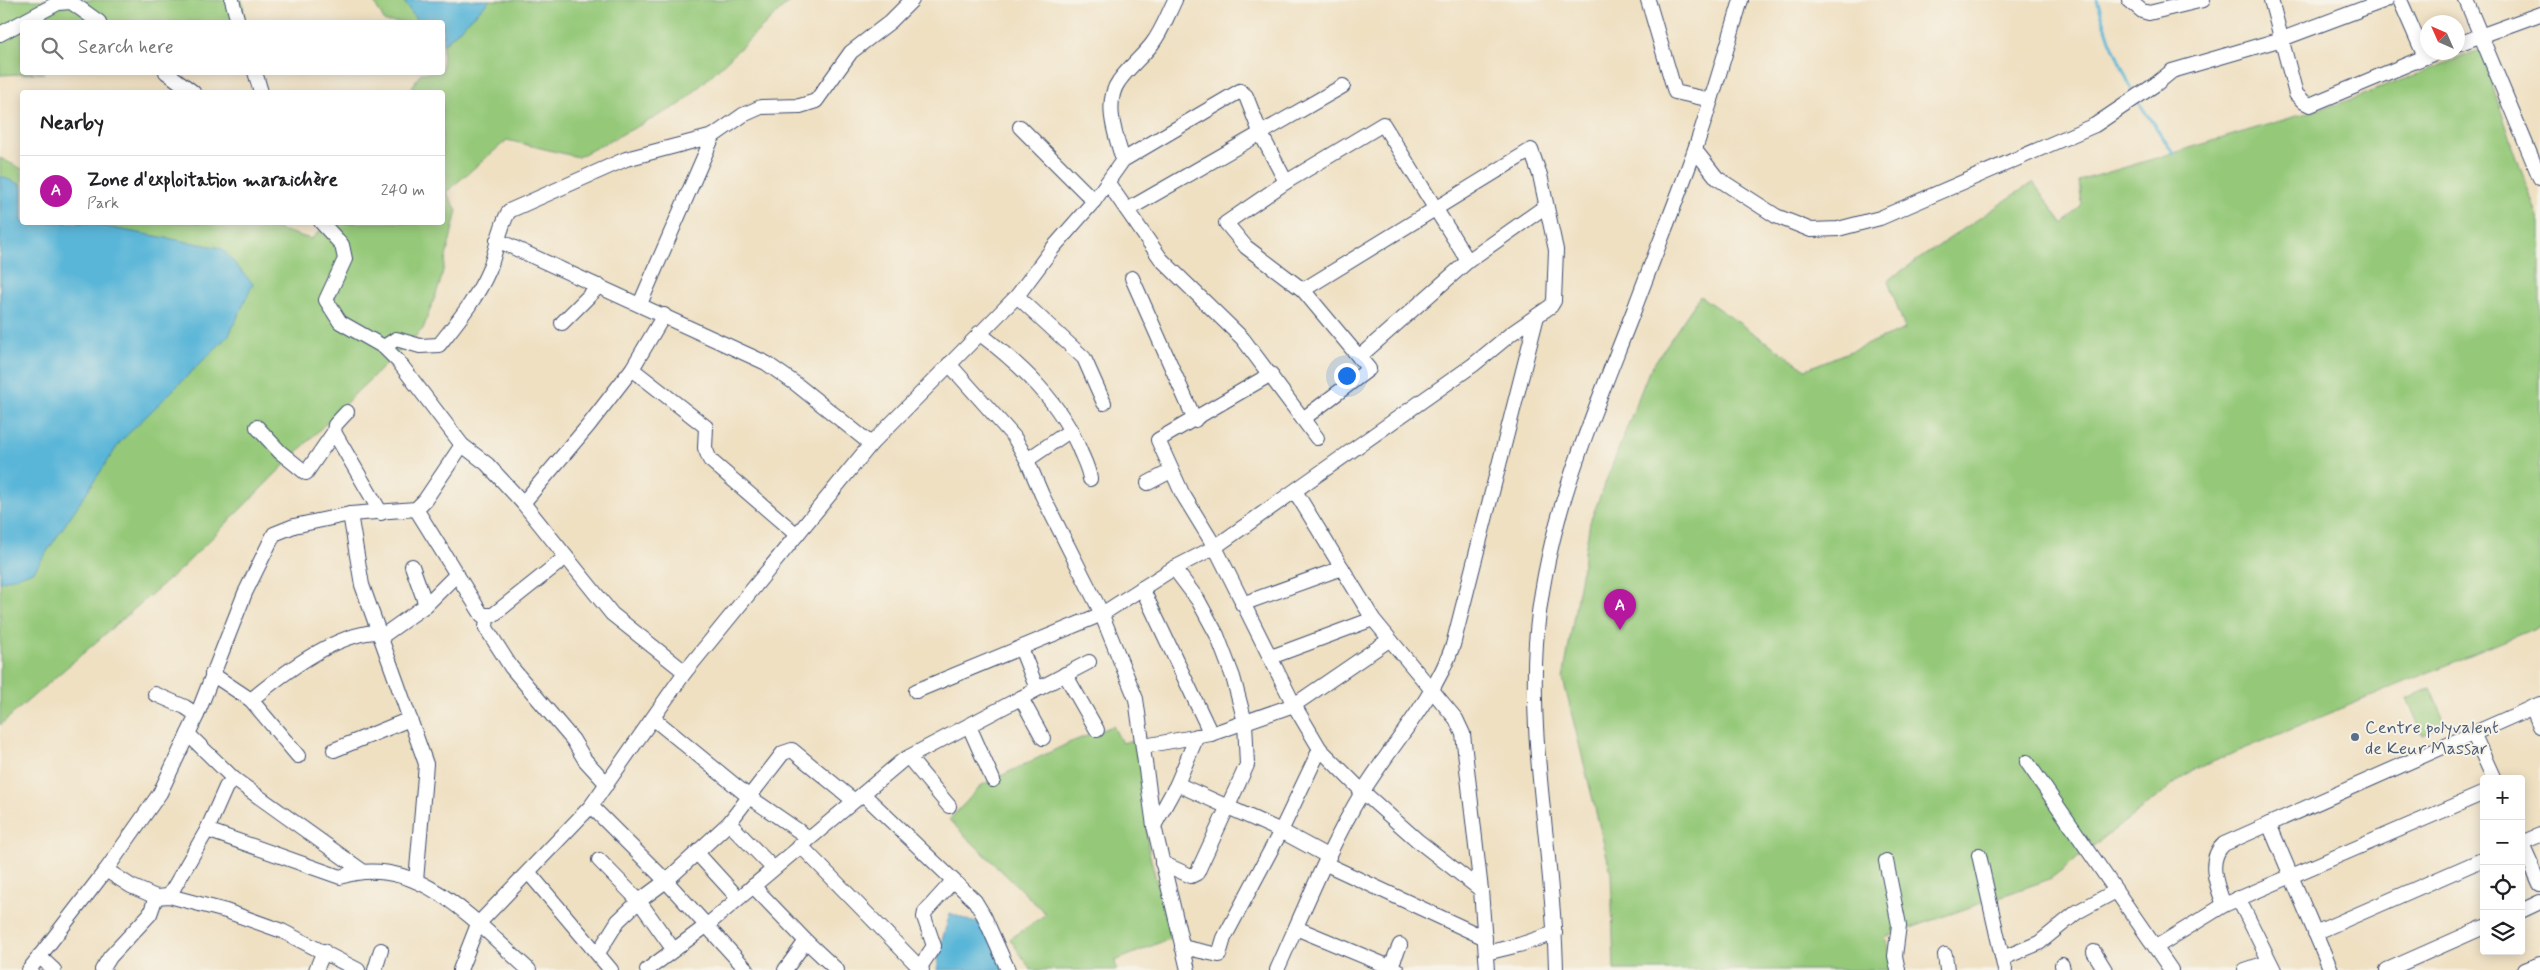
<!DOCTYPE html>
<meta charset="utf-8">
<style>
body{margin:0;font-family:Mynerve,sans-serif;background:#f2f2f2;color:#202124}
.controls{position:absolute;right:15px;bottom:15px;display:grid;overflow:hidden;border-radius:5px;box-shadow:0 2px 12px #0003}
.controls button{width:45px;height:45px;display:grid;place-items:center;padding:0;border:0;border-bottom:1px solid #e0e0e0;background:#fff;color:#202124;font:25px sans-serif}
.compass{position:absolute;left:2420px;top:15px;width:45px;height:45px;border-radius:50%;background:#fff;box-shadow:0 2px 12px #0003;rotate:315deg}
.you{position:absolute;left:1346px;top:375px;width:18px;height:18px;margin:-12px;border:4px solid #fff;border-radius:50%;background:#1a73e8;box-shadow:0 0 0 8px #1a73e833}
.badge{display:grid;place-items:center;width:32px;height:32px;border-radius:50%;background:#b5179e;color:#fff;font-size:16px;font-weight:700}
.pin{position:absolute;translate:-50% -41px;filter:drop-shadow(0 1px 2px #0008)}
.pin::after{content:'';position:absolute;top:26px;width:18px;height:15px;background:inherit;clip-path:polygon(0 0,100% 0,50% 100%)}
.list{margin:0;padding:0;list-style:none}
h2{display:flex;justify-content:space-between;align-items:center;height:65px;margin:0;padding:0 20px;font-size:21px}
h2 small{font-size:16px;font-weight:400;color:#757577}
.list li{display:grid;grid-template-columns:32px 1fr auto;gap:15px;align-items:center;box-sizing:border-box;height:70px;padding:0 20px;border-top:1px solid #e0e0e0}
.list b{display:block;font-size:19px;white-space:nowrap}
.list p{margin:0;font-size:16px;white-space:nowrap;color:#757577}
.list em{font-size:16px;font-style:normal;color:#757577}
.icon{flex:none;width:28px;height:28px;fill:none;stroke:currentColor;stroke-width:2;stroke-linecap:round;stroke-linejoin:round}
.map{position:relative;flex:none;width:2540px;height:970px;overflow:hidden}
.search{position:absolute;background:#fff;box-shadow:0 2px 12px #0003;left:20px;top:20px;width:425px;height:55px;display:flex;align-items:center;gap:12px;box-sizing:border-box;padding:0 18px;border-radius:5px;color:#757577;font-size:19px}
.panel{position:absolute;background:#fff;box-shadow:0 2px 12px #0003;left:20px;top:90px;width:425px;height:135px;border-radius:5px}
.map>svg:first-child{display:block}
.green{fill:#95c979;stroke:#587c6c}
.water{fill:#5ab6d8;stroke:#3a729b}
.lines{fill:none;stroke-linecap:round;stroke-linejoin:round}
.stream{stroke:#5ab6d8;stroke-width:3}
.minor-casing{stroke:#3b4a6d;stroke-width:16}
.minor{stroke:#fff;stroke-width:14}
.service-dot{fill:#5c6f8a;stroke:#f7f3e8;stroke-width:2}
.labels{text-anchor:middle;stroke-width:4;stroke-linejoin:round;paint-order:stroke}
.service-label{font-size:18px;fill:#4e5e75;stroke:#f7f3e8;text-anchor:start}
</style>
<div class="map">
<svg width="2540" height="970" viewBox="0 0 2540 970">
<rect width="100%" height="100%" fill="#f7f3e8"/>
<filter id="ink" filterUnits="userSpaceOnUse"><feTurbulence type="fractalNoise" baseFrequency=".02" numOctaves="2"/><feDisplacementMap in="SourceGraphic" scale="10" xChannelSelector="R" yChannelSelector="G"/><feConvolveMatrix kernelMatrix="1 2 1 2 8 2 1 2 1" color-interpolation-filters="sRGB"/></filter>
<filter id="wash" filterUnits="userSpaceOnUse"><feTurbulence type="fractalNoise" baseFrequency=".0096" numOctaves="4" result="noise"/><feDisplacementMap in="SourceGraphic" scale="20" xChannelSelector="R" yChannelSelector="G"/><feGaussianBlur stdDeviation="1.12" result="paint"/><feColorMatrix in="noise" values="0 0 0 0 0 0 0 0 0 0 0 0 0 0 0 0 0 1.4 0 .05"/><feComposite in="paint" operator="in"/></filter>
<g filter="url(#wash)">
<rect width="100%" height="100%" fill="#efe0c2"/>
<g class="green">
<polygon points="0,0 242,0 245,22 22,22 22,72 44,73 0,75"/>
<polygon points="373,0 403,0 418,22 385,22"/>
<polygon points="490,0 791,0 681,104 578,157 507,140 446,192 457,210 440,283 423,329 360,389 184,566 0,725 0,158 22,169 22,222 257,223 311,239 329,223 442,222 442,92 409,92 421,73 442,72 443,45"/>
<polygon points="2480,50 2540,224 2540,626 2191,771 2050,879 1885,937 1896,970 1614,970 1611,873 1563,679 1590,522 1649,371 1700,296 1806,369 1905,329 1888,280 2033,182 2063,224 2082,204 2079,181 2347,101"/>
<polygon points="2430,688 2446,725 2423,735 2407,698"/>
<polygon points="1113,726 1122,743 1141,738 1148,848 1171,938 1115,961 1117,970 1031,970 1010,939 1046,914 949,820 982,785 1071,742"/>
</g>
<g class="water">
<polygon points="403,0 490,0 443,45 442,22 418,22"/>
<polygon points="0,176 22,185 22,222 90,223 95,225 221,248 253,284 229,335 121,441 34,571 0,582"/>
<polygon points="950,913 972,922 982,922 1004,937 1010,970 937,970 940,947"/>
</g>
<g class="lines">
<g class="stream">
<polyline points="2097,0 2110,40 2134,95"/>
<polyline points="2137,100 2174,154"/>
</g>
</g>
</g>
<g filter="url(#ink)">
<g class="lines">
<defs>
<g id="minor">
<polyline points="232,0 238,22"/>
<polyline points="1648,0 1675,92 1711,100"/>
<polyline points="2129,0 2142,11 2149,13 2203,0"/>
<polyline points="2271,0 2296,94 2304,102 2310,105 2437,52"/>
<polyline points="2400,0 2425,57"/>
<polyline points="2466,0 2540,178"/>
<polyline points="0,34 58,3 71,2 99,22"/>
<polyline points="2458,44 2540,14"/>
<polyline points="166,72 193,92"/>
<polyline points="255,72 261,92"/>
<polyline points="1020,127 1094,201"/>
<polyline points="1695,150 1717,178 1776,216 1811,230 1838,229 1880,218 2095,125 2156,84 2172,71 2282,39 2386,0"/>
<path d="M1123,160c-7,-23 -20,-57 -4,-79 9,-13 23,-24 33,-37 10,-13 16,-30 23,-44"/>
<polyline points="1108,183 1161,259 1243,339 1317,438"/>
<polyline points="1127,210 1343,86"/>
<polyline points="321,222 342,245 345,259 326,300 340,322 384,347 398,361 462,445 487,464 523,503 612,614 685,672"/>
<polyline points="497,240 766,363 796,384 871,444"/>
<polyline points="1132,278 1195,420"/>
<polyline points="1017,296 1084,358 1104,403"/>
<polyline points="640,304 713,136 743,115 761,107 800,106 816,101 851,52 890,22 912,0"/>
<polyline points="562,323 599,286"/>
<path d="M979,333c43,33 82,69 102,120 4,9 8,17 9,26"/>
<path d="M384,347l12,-8 24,7 19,-1c19,-24 38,-47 50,-75 8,-20 9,-40 20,-59l117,-52 87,-23"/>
<polyline points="1359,357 1468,261 1546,206"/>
<polyline points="949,364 1014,437 1027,460 1042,495 1099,608 1136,699 1154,826 1188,970"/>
<polyline points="632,369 706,427 705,448 710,460 797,535"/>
<polyline points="1271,374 1158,440 1182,493 1215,547 1294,705 1320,749 1363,792 1417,840 1481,890"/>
<polyline points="1303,419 1369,369 1303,290 1246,247 1226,223 1286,182 1383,124 1468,261"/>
<polyline points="257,427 280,452 306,473 334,432 335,425 347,412"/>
<polyline points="334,432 381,513"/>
<polyline points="1027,460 1071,430"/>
<polyline points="1148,483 1171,471"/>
<polyline points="1295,491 1373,619 1456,719 1463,734 1481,890 1487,970"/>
<polyline points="523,503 588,426 632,369 664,315"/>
<polyline points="416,509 482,615 493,615 566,557"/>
<polyline points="350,514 362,585 426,764 416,881"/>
<polyline points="412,566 426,605"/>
<polyline points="1142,588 1211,734"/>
<polyline points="1242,604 1342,568"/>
<polyline points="487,616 486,628 511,667 573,740 585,760 607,784"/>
<polyline points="381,637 426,605 457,574"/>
<polyline points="1021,648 1037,689"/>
<polyline points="1271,657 1373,619"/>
<polyline points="212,674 251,700 298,756"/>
<polyline points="1065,674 1097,730"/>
<polyline points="916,691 1102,614 1174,568 1215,547 1473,365 1512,333 1551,306 1554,301 1556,250 1540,175 1531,150 1303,290"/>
<polyline points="155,694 185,707 197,715"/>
<polyline points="1021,698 1043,738"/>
<path d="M251,700c31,-26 85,-68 128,-68"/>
<polyline points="2532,707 2540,726"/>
<polyline points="654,719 748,796 809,838"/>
<polyline points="969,726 993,780"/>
<polyline points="2473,733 2494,779"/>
<polyline points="188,734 234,779"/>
<polyline points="1144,746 1211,734 1294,705 1389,640"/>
<polyline points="334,750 410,719"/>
<polyline points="909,758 949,806"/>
<polyline points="2027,762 2171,970"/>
<polyline points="1177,784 1281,831 1329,857"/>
<polyline points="863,794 975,901 984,916 1008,970"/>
<polyline points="591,806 666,881 747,970"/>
<polyline points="729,823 773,868"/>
<polyline points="2269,824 2331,970"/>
<polyline points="1154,826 1177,784 1197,736"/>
<path d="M207,830l133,47c77,-26 137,47 189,93"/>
<polyline points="2521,841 2540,884"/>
<polyline points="2521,843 2540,835"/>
<polyline points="800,845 922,970"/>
<polyline points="697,853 738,898"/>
<polyline points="1979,855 2005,970"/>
<polyline points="599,860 639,901 673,949"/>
<polyline points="1886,861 1899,925 1895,956 1898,970"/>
<polyline points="1162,863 1191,876 1197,873 1247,765 1245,722 1233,677 1217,635 1198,600 1174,568"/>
<polyline points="1326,864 1485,938"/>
<polyline points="106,870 131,886 156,897 169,896 226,911 282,931 358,970"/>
<polyline points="529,873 611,970"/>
<polyline points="753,886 806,941 837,970"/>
<polyline points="169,896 207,830 226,787 234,779 361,870"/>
<polyline points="2238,898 2274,970"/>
<path d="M2224,905c-7,-19 -18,-45 0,-61l316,-140"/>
<polyline points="2521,911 2540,902"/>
<polyline points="1296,928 1397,970"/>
<polyline points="2315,933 2484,859"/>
<polyline points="1182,947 1219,955 1224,938 1281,831 1320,749"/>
<polyline points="2156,947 2224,905 2484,793"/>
<polyline points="2094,952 2105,970"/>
<polyline points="598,953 618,921 639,901 666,881 729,823 783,753 792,750 853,800"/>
<polyline points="1486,953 1519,945 1555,933"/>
<polyline points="1945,955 1947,970"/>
<polyline points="39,956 54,970"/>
<polyline points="2003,958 2039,943 2077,912 2116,891"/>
<polyline points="2062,965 2063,970"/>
<polyline points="920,967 934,946 924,917 925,912 953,881"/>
<polyline points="1390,968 1400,945"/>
<polyline points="29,970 106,870 160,793 197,715 245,593 274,534 294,526 350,514 416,509 425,500 462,445"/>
<polyline points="102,970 110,957 150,914 156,897"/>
<polyline points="316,970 324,951"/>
<polyline points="375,970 381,950"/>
<polyline points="460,970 478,924 591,806 685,672 871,444 1017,296 1052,249 1094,201 1123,160 1240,91 1246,96 1260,132 1286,182"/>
<polyline points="647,970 706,926 903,760 1089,662"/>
<polyline points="785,970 806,941"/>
<path d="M1277,970c27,-60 52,-123 86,-179 30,-48 71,-92 90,-146l84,-329"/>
<path d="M1556,970c-2,-109 -27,-218 -20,-327 8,-118 56,-225 98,-333 20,-54 42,-107 61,-161 17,-49 31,-99 46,-149"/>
<polyline points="2245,970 2269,962"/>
<polyline points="2387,970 2484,927"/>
<polyline points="2525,970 2540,964"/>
</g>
</defs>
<use href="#minor" class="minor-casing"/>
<use href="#minor" class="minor"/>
</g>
</g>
<circle class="service-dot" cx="2355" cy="737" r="5"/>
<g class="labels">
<g class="service-label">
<text x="2365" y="733">Centre polyvalent<tspan x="2365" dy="21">de Keur Massar</tspan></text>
</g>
</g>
</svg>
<div class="controls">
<button>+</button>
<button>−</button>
<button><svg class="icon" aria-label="locate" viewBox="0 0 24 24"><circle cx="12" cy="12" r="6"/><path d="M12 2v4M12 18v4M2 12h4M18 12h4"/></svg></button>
<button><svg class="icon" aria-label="layers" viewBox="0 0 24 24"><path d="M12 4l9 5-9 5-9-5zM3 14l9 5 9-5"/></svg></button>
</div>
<svg class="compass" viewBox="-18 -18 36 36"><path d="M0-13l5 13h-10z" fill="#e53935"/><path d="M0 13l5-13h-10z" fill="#757577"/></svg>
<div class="you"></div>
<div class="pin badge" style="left:1620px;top:630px">A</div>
<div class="search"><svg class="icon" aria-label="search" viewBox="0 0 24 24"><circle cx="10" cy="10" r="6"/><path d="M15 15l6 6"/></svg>Search here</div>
<section class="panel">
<h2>Nearby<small></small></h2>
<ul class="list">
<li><span class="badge">A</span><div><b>Zone d'exploitation maraichère</b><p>Park</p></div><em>240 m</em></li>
</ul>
</section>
</div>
